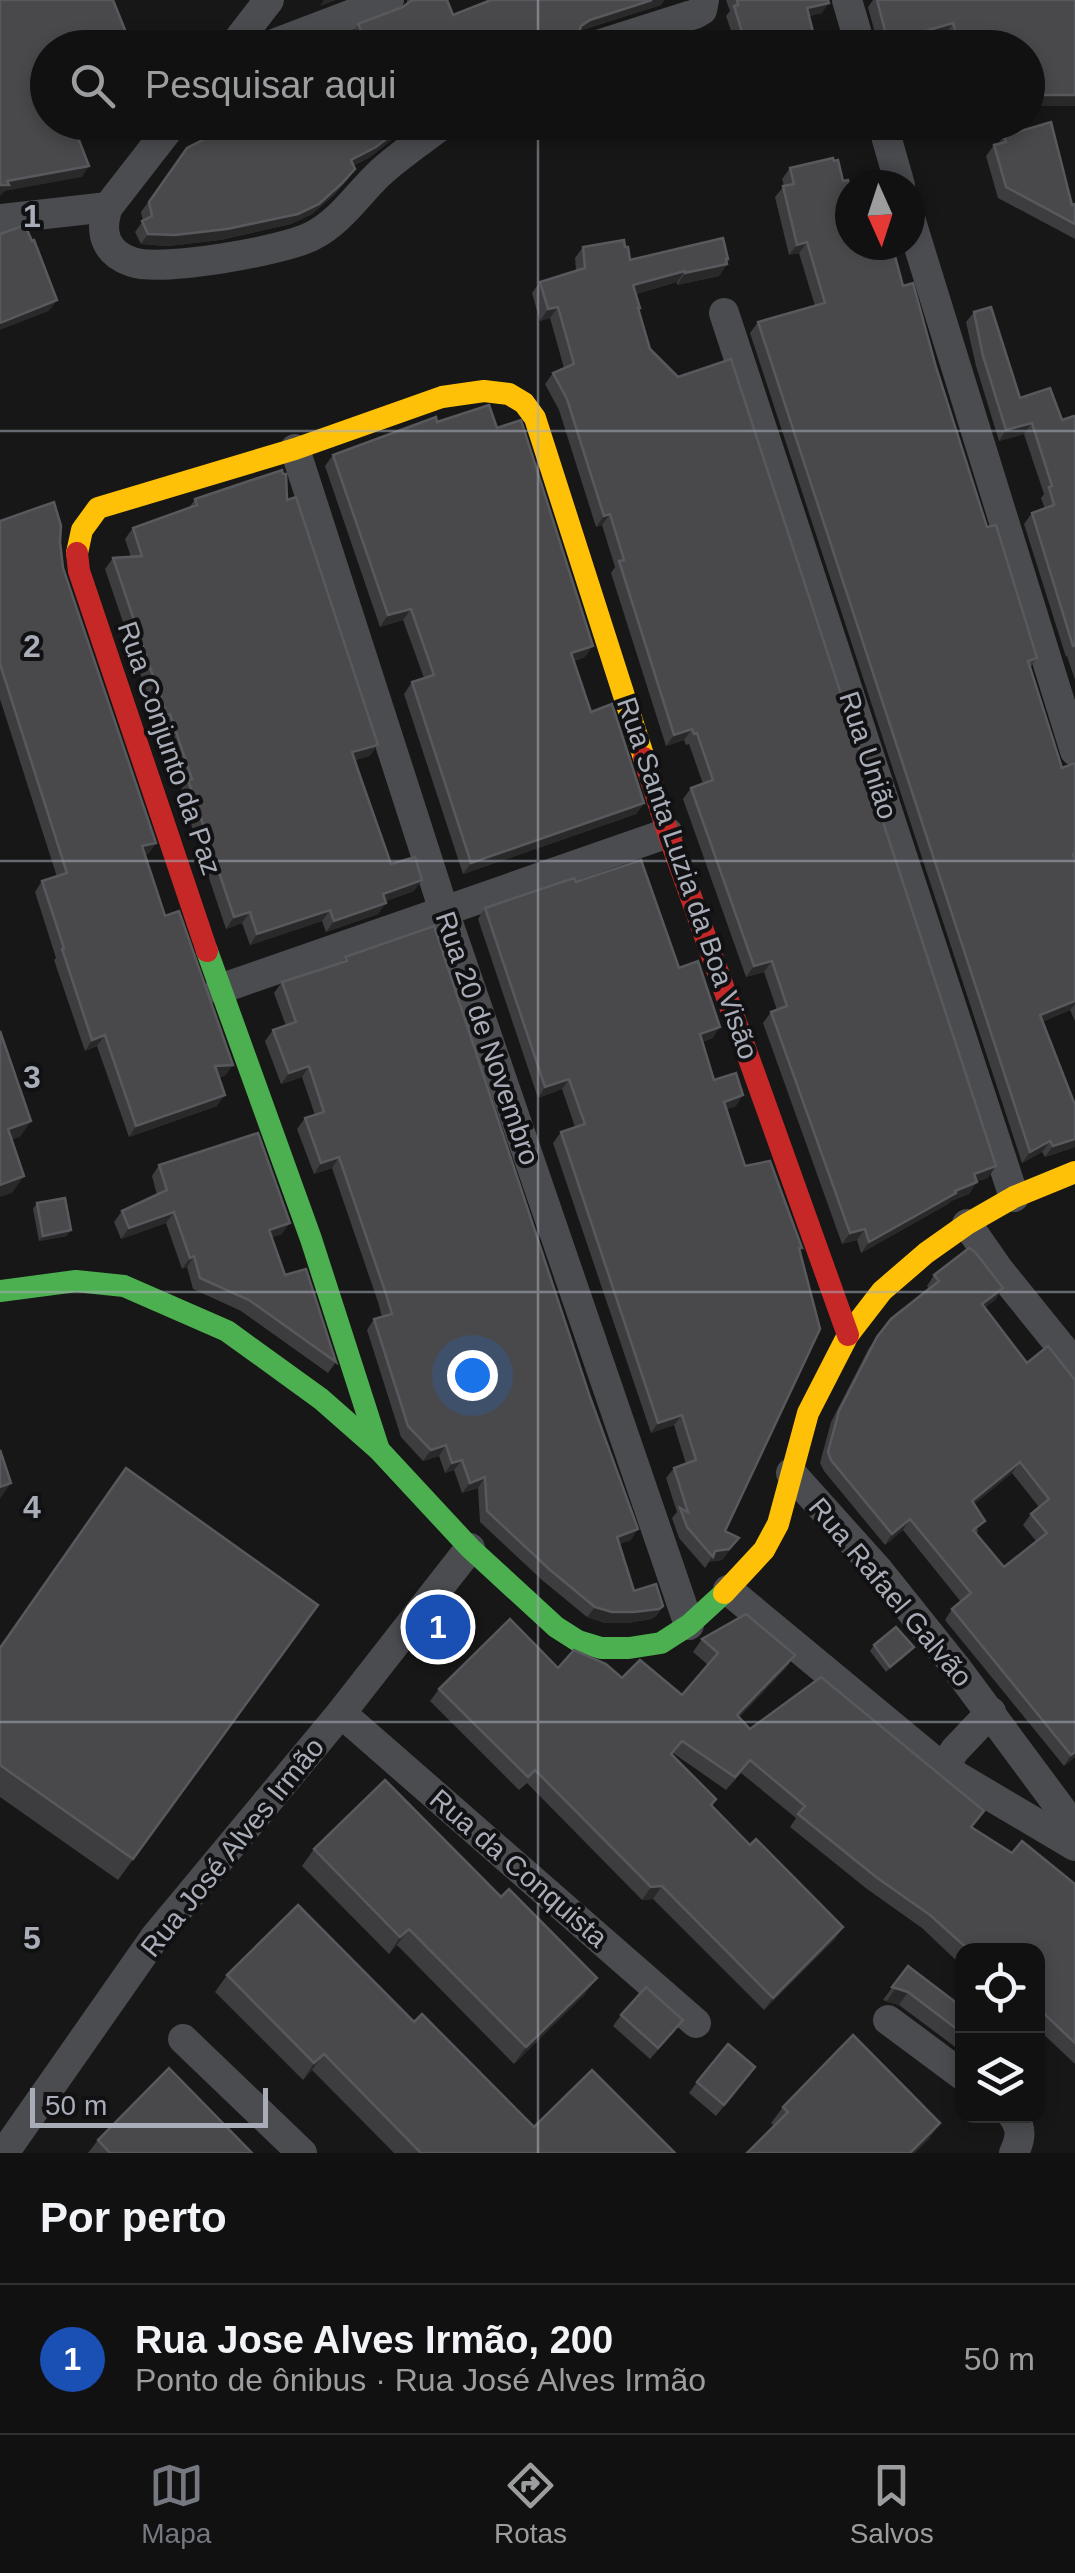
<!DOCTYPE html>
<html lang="pt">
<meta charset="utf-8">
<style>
body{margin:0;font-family:Arial,sans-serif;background:#1a1a1a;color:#f1f3f6}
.controls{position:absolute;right:30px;bottom:30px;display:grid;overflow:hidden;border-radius:20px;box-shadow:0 5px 15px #0003}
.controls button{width:90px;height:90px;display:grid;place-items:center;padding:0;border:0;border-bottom:2px solid #303131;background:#111;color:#f1f3f6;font:50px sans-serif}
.compass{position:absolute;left:835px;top:170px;width:90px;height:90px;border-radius:50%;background:#111;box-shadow:0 5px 15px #0003;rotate:177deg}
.scale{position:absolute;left:30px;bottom:25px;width:238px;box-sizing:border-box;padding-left:10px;border:5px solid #a8adb8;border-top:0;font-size:28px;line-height:35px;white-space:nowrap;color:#a8adb8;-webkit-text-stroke:8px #111113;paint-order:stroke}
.you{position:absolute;left:472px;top:1375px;width:35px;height:35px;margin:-25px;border:8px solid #fff;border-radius:50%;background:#1a73e8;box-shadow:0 0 0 15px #1a73e833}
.badge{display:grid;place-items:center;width:65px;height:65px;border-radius:50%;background:#757880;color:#fff;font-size:32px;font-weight:700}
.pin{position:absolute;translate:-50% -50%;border:5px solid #fff;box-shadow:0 2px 10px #0006}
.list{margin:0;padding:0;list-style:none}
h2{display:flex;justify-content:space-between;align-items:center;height:130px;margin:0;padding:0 40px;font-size:42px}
h2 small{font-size:32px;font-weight:400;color:#9c9d9f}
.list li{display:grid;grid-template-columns:65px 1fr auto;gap:30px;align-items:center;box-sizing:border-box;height:150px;padding:0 40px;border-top:2px solid #303131}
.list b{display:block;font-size:38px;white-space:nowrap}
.list p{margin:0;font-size:32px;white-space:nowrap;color:#9c9d9f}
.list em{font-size:32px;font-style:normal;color:#9c9d9f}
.icon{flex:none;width:55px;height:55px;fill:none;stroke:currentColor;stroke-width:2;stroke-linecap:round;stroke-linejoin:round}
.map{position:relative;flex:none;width:1075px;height:2153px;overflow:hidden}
.search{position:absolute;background:#111;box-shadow:0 5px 15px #0003;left:30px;right:30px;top:30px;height:110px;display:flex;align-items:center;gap:25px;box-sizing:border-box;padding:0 35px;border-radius:55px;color:#9c9d9f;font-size:38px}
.sheet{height:280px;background:#111}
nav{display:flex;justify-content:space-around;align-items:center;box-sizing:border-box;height:140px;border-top:2px solid #303131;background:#111;font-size:28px;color:#9c9d9f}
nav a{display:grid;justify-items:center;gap:5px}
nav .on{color:#757880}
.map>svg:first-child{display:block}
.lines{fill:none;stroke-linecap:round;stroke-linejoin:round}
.street{stroke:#4b4c50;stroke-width:30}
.fast{stroke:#4caf50;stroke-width:22}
.slow{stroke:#ffc107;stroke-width:22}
.jam{stroke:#c62828;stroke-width:22}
.wall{fill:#3d3d3f;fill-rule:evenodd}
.shaded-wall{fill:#29292a}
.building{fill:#49494c;stroke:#58595d;stroke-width:2.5;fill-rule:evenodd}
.grid{fill:none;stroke:#a8adb8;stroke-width:2.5;stroke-opacity:0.55}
.labels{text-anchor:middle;stroke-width:8;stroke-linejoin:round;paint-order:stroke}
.street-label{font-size:28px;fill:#a8adb8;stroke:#111113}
.grid-label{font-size:32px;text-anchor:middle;font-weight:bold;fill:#a8adb8;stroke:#111113;stroke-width:8;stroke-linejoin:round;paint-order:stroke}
</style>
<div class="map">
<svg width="1075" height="2153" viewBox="0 0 1075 2153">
<rect width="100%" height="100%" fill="#171717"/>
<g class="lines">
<g class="street">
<polyline points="847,0 861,48"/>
<polyline points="232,48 269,0"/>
<polyline points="263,48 389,0"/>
<polyline points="588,48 695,14 702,10 704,0"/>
<path d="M174,122l-66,85c-9,25 -3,46 24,55 30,10 151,-11 180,-26 28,-14 45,-41 67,-62 20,-19 45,-35 67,-52"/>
<polyline points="882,122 900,185"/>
<polyline points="910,218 1075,751"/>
<polyline points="0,219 108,207"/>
<polyline points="724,313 1014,1197"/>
<polyline points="295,449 444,911 689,1625"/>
<polyline points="220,989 668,833"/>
<polyline points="967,1224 999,1270 1075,1364"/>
<polyline points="791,1473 879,1571 955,1666 1075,1828"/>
<polyline points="728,1590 943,1768 1075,1846"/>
<polyline points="341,1713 696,2023"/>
<polyline points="943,1768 955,1750 991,1712"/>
<polyline points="888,2020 962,2075"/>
<polyline points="183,2039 302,2153"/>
<path d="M1013,2116c9,13 8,22 1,37"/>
<polyline points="4,2153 155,1937 341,1713 470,1548"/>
</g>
<g class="fast">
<polyline points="207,951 311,1239 379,1450"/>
<polyline points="0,1291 76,1281 124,1286 227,1331 321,1399 379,1450 470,1548 556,1627 578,1641 601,1648 629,1648 661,1643 689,1625 724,1593"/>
</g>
<g class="slow">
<polyline points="77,553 82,530 98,508 295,449 442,397 484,391 509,394 524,403 535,418 644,758"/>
<polyline points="724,1593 764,1550 778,1524 808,1413 848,1335 882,1291 926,1253 967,1224 1014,1197 1075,1172"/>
</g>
<g class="jam">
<polyline points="77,553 79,571 207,951"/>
<polyline points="644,758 668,833 848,1335"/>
</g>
</g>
<g class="wall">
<polygon points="407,0 447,0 453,15 488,0 664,0 661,5 582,30 357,48 351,35 358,24 403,7 407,4"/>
<polygon points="726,0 828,0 822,13 809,16 817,48 737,48 726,16 730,11"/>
<polygon points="873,0 1075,0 1028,48 949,48 945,34 898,48 879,48 868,7"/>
<polygon points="247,122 414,122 369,158 354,165 355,169 348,179 334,195 312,214 291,224 220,240 168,246 141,244 135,232 143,221 141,212 187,148"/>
<polygon points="1004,136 1072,205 1075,204 1075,239 998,198 986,156 994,145 998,144"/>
<polygon points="790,168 850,245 903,286 936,367 987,527 1037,658 1030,668 1062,768 1075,763 1075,1021 1070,1010 1042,1022 1075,1147 1045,1157 1042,1152 1022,1163 750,333 758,322 815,306 799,253 789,255 775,197 784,186 782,179"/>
<polygon points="583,247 625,247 630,260 728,259 726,261 727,264 719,276 677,285 677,282 636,294 638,310 650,349 988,1178 977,1181 969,1194 951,1201 948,1204 861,1253 857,1240 842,1244 763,1023 771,1012 777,1010 764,972 746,977 683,799 691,788 703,784 689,744 686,745 684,740 666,746 611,573 615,567 602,525 596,527 559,410 545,384 553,373 564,368 550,318 540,321 532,293 540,282 576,270 575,258"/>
<polygon points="974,312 1020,398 1062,420 1075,417 1075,680 1067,656 1066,657 1024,524 1032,513 1045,509 1041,498 1044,494 1024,434 999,441 976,366 966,322"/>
<polygon points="437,422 497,428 585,657 574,661 591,712 644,803 636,814 463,874 404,694 412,682 424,678 403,620 380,627 325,466 333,455"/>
<polygon points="195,499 287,500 370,756 355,760 391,864 414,891 386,901 378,914 326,932 322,921 250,945 242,923 226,929 180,791 183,787 162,725 160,726 152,702 150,702 105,569 113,558 131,557 125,539 133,528 189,508"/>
<polygon points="0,521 60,542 63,568 156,843 148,854 145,855 165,916 225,1076 219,1077 217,1106 129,1137 97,1046 85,1051 54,960 56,958 35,892 42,881 57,877 0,699"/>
<polygon points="576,882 679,968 713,1038 702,1042 714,1080 736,1106 726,1109 745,1166 802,1248 799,1251 725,1531 739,1538 722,1560 709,1562 705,1568 679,1538 672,1518 677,1512 666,1478 674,1468 686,1464 674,1425 651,1433 553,1143 561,1132 575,1127 562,1089 538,1098 478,919 485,908"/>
<polygon points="345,957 631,1540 619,1544 634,1591 663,1606 656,1616 651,1619 627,1623 605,1623 587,1617 542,1580 480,1522 478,1488 462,1493 454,1470 445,1473 439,1456 423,1461 401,1437 367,1330 374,1319 382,1317 378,1302 332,1168 314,1174 297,1129 305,1118 315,1115 302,1077 281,1084 265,1041 273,1030 286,1026 274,993 282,982 342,962"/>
<polygon points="159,1165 282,1234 272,1237 285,1275 336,1362 328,1373 241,1311 193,1289 187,1267 182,1269 166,1223 121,1239 114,1222 122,1211 157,1195 152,1176"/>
<polygon points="37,1203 67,1236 39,1241 33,1209"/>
<path d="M934,1275l62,24 -12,9 43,55 48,17v377l-11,9 -119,-146 7,-11 9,-7 -58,-72 -18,15 -61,-74 -4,-8 11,-41 38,-74 22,-29 38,-30 -2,-3zM1012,1473l27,34 -8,7 -8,11 13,16 -32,26 -28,-34 2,-1 -4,-28z"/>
<polygon points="304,1626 118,1880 0,1797 0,1648"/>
<polygon points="702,1639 795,1655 786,1668 739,1717 750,1729 972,1828 1012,1853 1075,1884 1075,2064 1038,2029 1038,1950 962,1950 962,1966 922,1928 867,1889 790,1827 796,1818 741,1773 726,1790 673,1753 672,1755 711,1806 835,1939 764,2010 653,1899 642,1900 527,1783 519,1790 430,1701 439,1689 558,1668 622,1678 682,1695 708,1665 693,1652"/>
<polygon points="874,1645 914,1647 909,1653 886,1672 870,1651"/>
<polygon points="314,1849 585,1994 514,2064 397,1945 389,1954 302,1866"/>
<polygon points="908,1966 962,2007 962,2052 899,2005 883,2000"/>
<polygon points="227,1975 414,2022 534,2127 675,2153 394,2153 312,2070 303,2080 215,1992"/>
<polygon points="621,2015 675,2031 650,2059 613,2026"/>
<polygon points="755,2067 716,2116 689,2093 697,2082"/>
<polygon points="783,2107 940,2123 928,2140 774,2126 771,2123"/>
<polygon points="98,2140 252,2153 88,2153"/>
</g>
<g class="shaded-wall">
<polygon points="324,0 336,0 320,6"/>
<polygon points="652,0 664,0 661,5 582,30 574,36 581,26 590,20"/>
<polygon points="829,3 822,13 799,19 807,8"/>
<polygon points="953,23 945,34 898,48 884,48 888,42"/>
<polygon points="577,37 570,48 553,48"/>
<rect x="1028" y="95" width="47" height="11"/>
<polygon points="408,122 414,122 369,158 344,170 351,160"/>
<polygon points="89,166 82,177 5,191 0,196 0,185 7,181"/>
<polygon points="355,169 334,195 312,214 291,224 220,240 168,246 141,244 148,234"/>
<polygon points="807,242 799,253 789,255 797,245"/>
<polygon points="728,259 724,265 727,264 719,276 677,285 685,273"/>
<polygon points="685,271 677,282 626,297 633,285"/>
<polygon points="57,300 49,311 0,330 0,323"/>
<polygon points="558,307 550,318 540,321 548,309"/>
<polygon points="1032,423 1024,434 999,441 1006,430"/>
<polygon points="610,514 602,525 596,527 604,516"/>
<polygon points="411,609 403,620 380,627 388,615"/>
<polygon points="593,646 585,657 563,664 571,653"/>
<polygon points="692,729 684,740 666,746 674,735"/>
<polygon points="378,745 370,756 344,763 352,752"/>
<polygon points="644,803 636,814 463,874 471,863"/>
<polygon points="156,843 148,854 134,857 142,846"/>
<polygon points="422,880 414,891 375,905 383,894"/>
<polygon points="386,903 378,914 326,932 334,921"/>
<polygon points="330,910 322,921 250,945 257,934"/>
<polygon points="250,912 242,923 226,929 234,917"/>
<polygon points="772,961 764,972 746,977 754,966"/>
<polygon points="1075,1001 1075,1004 1070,1010 1032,1026 1040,1015"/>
<polygon points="720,1027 713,1038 692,1045 700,1034"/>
<polygon points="105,1035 97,1046 85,1051 92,1040"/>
<polygon points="233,1065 225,1076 207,1077 215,1066"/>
<polygon points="309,1066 302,1077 281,1084 289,1073"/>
<polygon points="569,1079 562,1089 538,1098 545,1087"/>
<polygon points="225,1095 217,1106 129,1137 136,1126"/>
<polygon points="743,1095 736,1106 716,1113 724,1102"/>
<polygon points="31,1121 20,1137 0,1144 8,1129"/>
<polygon points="1075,1139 1075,1147 1045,1157 1053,1146"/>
<polygon points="1050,1141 1042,1152 1022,1163 1030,1152"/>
<polygon points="339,1157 332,1168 314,1174 321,1163"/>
<polygon points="996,1166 988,1178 966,1185 974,1174"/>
<polygon points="24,1176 12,1193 0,1197 0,1185"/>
<polygon points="977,1182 969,1194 951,1201 948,1204 861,1253 869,1242 955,1191"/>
<polygon points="174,1212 166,1223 121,1239 129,1228"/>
<polygon points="290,1223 282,1234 262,1241 269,1230"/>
<polygon points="865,1229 857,1240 842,1244 850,1233"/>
<polygon points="71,1230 67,1236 39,1241 43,1236"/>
<polygon points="194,1256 187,1267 182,1269 190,1258"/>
<polygon points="1003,1288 996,1299 974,1316 982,1304"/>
<polygon points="682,1415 674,1425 651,1433 658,1423"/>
<polygon points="446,1445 439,1456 423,1461 431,1450"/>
<polygon points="462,1460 454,1470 445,1473 452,1463"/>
<polygon points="1020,1462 1012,1473 964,1512 972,1501"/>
<polygon points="485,1477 478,1488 462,1493 470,1483"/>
<polygon points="11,1483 0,1499 0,1487"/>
<polygon points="910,1519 903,1530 885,1545 892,1534"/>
<polygon points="638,1529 631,1540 609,1548 617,1537"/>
<polygon points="739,1538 722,1560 709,1562 715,1551"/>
<polygon points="663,1606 656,1616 651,1619 627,1623 605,1623 587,1617 595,1607"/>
<polygon points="914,1647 909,1653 886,1672 890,1667"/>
<polygon points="795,1655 786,1668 728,1727 737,1715"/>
<polygon points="1075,1752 1075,1757 1064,1766 1071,1755"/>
<polygon points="662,1886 653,1899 642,1900 651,1887"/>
<polygon points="843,1927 835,1939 764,2010 773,1998"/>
<polygon points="409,1929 397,1945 389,1954 400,1937"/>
<polygon points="597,1978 585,1994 514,2064 526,2047"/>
<polygon points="895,1989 908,1992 899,2005 886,2002"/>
<polygon points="324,2054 312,2070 303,2080 314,2063"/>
<polygon points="940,2123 928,2140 915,2153 910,2153"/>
</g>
<g class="building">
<polygon points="0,0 113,0 125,30 121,32 127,48 48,48 48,122 72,122 89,166 7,181 9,185 0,185"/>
<polygon points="412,0 447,0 453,15 491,0 652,0 590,20 581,26 577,37 553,48 357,48 367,43 358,24 403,7"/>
<polygon points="737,0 828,0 829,3 807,8 817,48 747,48 734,6 738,5"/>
<polygon points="877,0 1075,0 1075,95 1028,95 1028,48 960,48 953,23 888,42"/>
<polygon points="247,122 408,122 376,147 351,160 355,169 341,184 319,204 298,214 227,229 175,235 148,234 142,221 152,216 149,202 187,148 230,126 232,129"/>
<polygon points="1051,122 1072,205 1075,204 1075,224 1006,187 994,145 1006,142 1004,136"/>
<polygon points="833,158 834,161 838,160 843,181 848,180 850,188 850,245 892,245 903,286 913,283 936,367 987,527 996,525 1037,658 1028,661 1062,768 1075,763 1075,853 1073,854 1075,859 1075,1001 1040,1015 1075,1105 1075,1139 1053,1146 1050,1141 1030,1152 758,322 825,303 807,242 797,245 783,186 794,184 790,168"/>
<polygon points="25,225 32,241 34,240 57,300 0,323 0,234"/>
<polygon points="723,238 728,259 726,259 727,264 685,273 685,271 633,285 640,308 638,308 650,349 678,377 731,359 996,1166 974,1174 977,1182 955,1191 956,1193 869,1242 865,1229 850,1233 771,1012 787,1006 772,961 754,966 691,788 713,780 697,733 694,734 692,729 674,735 619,561 624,560 610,514 604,516 567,399 553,373 574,364 558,307 548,309 540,282 585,268 583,247 624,240 625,247 628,247 630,260"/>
<polygon points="991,307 1020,398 1050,388 1062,420 1074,416 1075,417 1075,646 1073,646 1032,513 1054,505 1049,487 1052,486 1032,423 1006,430 983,356 974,312"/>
<polygon points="489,405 497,428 521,420 593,646 571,653 591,712 612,704 644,803 471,863 412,682 434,675 411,609 388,615 333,455 436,417 437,422"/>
<polygon points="282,470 283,474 286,474 287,500 296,497 378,745 352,752 360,776 391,864 415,857 422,880 383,894 386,903 334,921 330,910 257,934 250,912 234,917 188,780 192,779 170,714 167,715 159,691 158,691 113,558 142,556 133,528 197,505 195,499"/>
<polygon points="54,502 61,526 60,542 63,568 156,843 142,846 165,916 179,911 233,1065 215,1066 225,1095 136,1126 105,1035 92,1040 62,949 64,948 42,881 67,873 0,664 0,521"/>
<polygon points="641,860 679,968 698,961 720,1027 700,1034 714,1080 736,1073 743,1095 724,1102 745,1166 770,1161 802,1248 799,1248 820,1329 725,1531 739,1538 729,1549 715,1551 713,1557 687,1527 680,1508 688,1512 674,1468 696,1460 682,1415 658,1423 561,1132 585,1124 569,1079 545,1087 485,908 574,878 576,882"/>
<polygon points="434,926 590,1397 638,1529 617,1537 634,1591 656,1584 663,1606 659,1609 634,1612 612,1612 595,1607 549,1569 487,1511 485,1477 470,1483 462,1460 452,1463 446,1445 431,1450 408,1426 374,1319 392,1314 385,1291 339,1157 321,1163 305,1118 324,1112 309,1066 289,1073 273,1030 296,1022 282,982 347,961 345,957"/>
<polygon points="0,1031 31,1121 8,1129 24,1176 0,1185"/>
<polygon points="258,1133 290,1223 269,1230 285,1275 306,1269 336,1362 249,1300 200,1278 194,1256 190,1258 174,1212 129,1228 122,1211 167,1190 159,1165"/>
<polygon points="65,1198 71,1230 43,1236 37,1203"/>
<path d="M969,1248l6,4 28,36 -21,16 45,59 21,-17 27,34v372l-4,3 -119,-146 19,-16 -61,-74 -18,15 -61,-74 -3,-8 11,-41 38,-74 14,-18 48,-38 -5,-6zM1020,1462l29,37 -18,15 16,19 -43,34 -31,-37 12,-9 -13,-20z"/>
<polygon points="0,1450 11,1483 0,1487"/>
<polygon points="126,1468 318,1605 133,1859 0,1765 0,1648"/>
<polygon points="746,1614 795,1655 737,1715 750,1729 821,1677 984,1811 971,1827 1012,1853 1022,1841 1075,1884 1075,2043 1038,2008 1038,1950 969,1950 930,1915 876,1877 798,1814 805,1806 750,1760 735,1777 682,1741 671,1754 716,1799 711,1805 750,1845 756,1839 843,1927 773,1998 662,1886 651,1887 535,1770 528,1777 439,1689 510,1619 558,1668 574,1650 606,1664 622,1678 640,1660 682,1695 718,1653 702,1639"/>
<polygon points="896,1627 914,1647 890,1667 874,1645"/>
<polygon points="385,1780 501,1897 509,1889 597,1978 526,2047 409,1929 400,1937 314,1849"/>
<polygon points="298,1905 414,2022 422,2014 534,2127 592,2070 675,2153 421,2153 324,2054 314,2063 227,1975"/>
<polygon points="908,1966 962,2007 962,2033 908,1992 892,1987"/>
<polygon points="646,1987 683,2020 658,2048 621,2015"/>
<polygon points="853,2035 940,2123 910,2153 747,2153 788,2112 783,2107"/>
<polygon points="728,2044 755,2067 724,2105 697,2082"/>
<polygon points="169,2068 252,2153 110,2153 98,2140"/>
</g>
<path class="grid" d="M538,0v48M538,122v2031M0,431h1075M0,861h1075M0,1292h1075M0,1722h1075"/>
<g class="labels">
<g class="street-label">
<text transform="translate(170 748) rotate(71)" y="10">Rua Conjunto da Paz</text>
<text transform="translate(869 755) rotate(72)" y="10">Rua União</text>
<text transform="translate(688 878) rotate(71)" y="10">Rua Santa Luzia da Boa Visão</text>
<text transform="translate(488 1038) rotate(71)" y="10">Rua 20 de Novembro</text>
<text transform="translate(891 1592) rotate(50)" y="10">Rua Rafael Galvão</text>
<text transform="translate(232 1847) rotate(-51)" y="10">Rua José Alves Irmão</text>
<text transform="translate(519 1868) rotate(41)" y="10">Rua da Conquista</text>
</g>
</g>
<g class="grid-label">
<text x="32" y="227">1</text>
<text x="32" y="657">2</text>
<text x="32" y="1088">3</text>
<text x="32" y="1518">4</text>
<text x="32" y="1949">5</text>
</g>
</svg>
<div class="controls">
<button><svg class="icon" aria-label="locate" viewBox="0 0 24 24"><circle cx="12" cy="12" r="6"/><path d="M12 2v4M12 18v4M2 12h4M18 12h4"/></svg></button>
<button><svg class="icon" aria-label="layers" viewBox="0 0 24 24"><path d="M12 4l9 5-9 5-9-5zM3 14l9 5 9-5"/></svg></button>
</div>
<svg class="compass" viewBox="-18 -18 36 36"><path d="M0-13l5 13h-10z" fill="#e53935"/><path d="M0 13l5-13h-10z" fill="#9c9d9f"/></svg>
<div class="scale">50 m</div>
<div class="you"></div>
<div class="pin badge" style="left:438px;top:1627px;background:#1a4fb4">1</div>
<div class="search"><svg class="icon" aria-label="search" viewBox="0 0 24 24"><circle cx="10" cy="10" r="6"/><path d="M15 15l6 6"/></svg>Pesquisar aqui</div>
</div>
<section class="sheet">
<h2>Por perto<small></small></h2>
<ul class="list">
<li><span class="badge" style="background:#1a4fb4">1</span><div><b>Rua Jose Alves Irmão, 200</b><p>Ponto de ônibus · Rua José Alves Irmão</p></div><em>50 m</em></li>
</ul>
</section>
<nav>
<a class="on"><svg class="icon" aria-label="map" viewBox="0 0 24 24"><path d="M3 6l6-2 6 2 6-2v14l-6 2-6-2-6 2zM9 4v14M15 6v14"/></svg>Mapa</a>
<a><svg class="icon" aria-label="directions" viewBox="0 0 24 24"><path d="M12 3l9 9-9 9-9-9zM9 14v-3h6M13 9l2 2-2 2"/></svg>Rotas</a>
<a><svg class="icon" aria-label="saved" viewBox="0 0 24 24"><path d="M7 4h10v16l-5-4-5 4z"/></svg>Salvos</a>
</nav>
